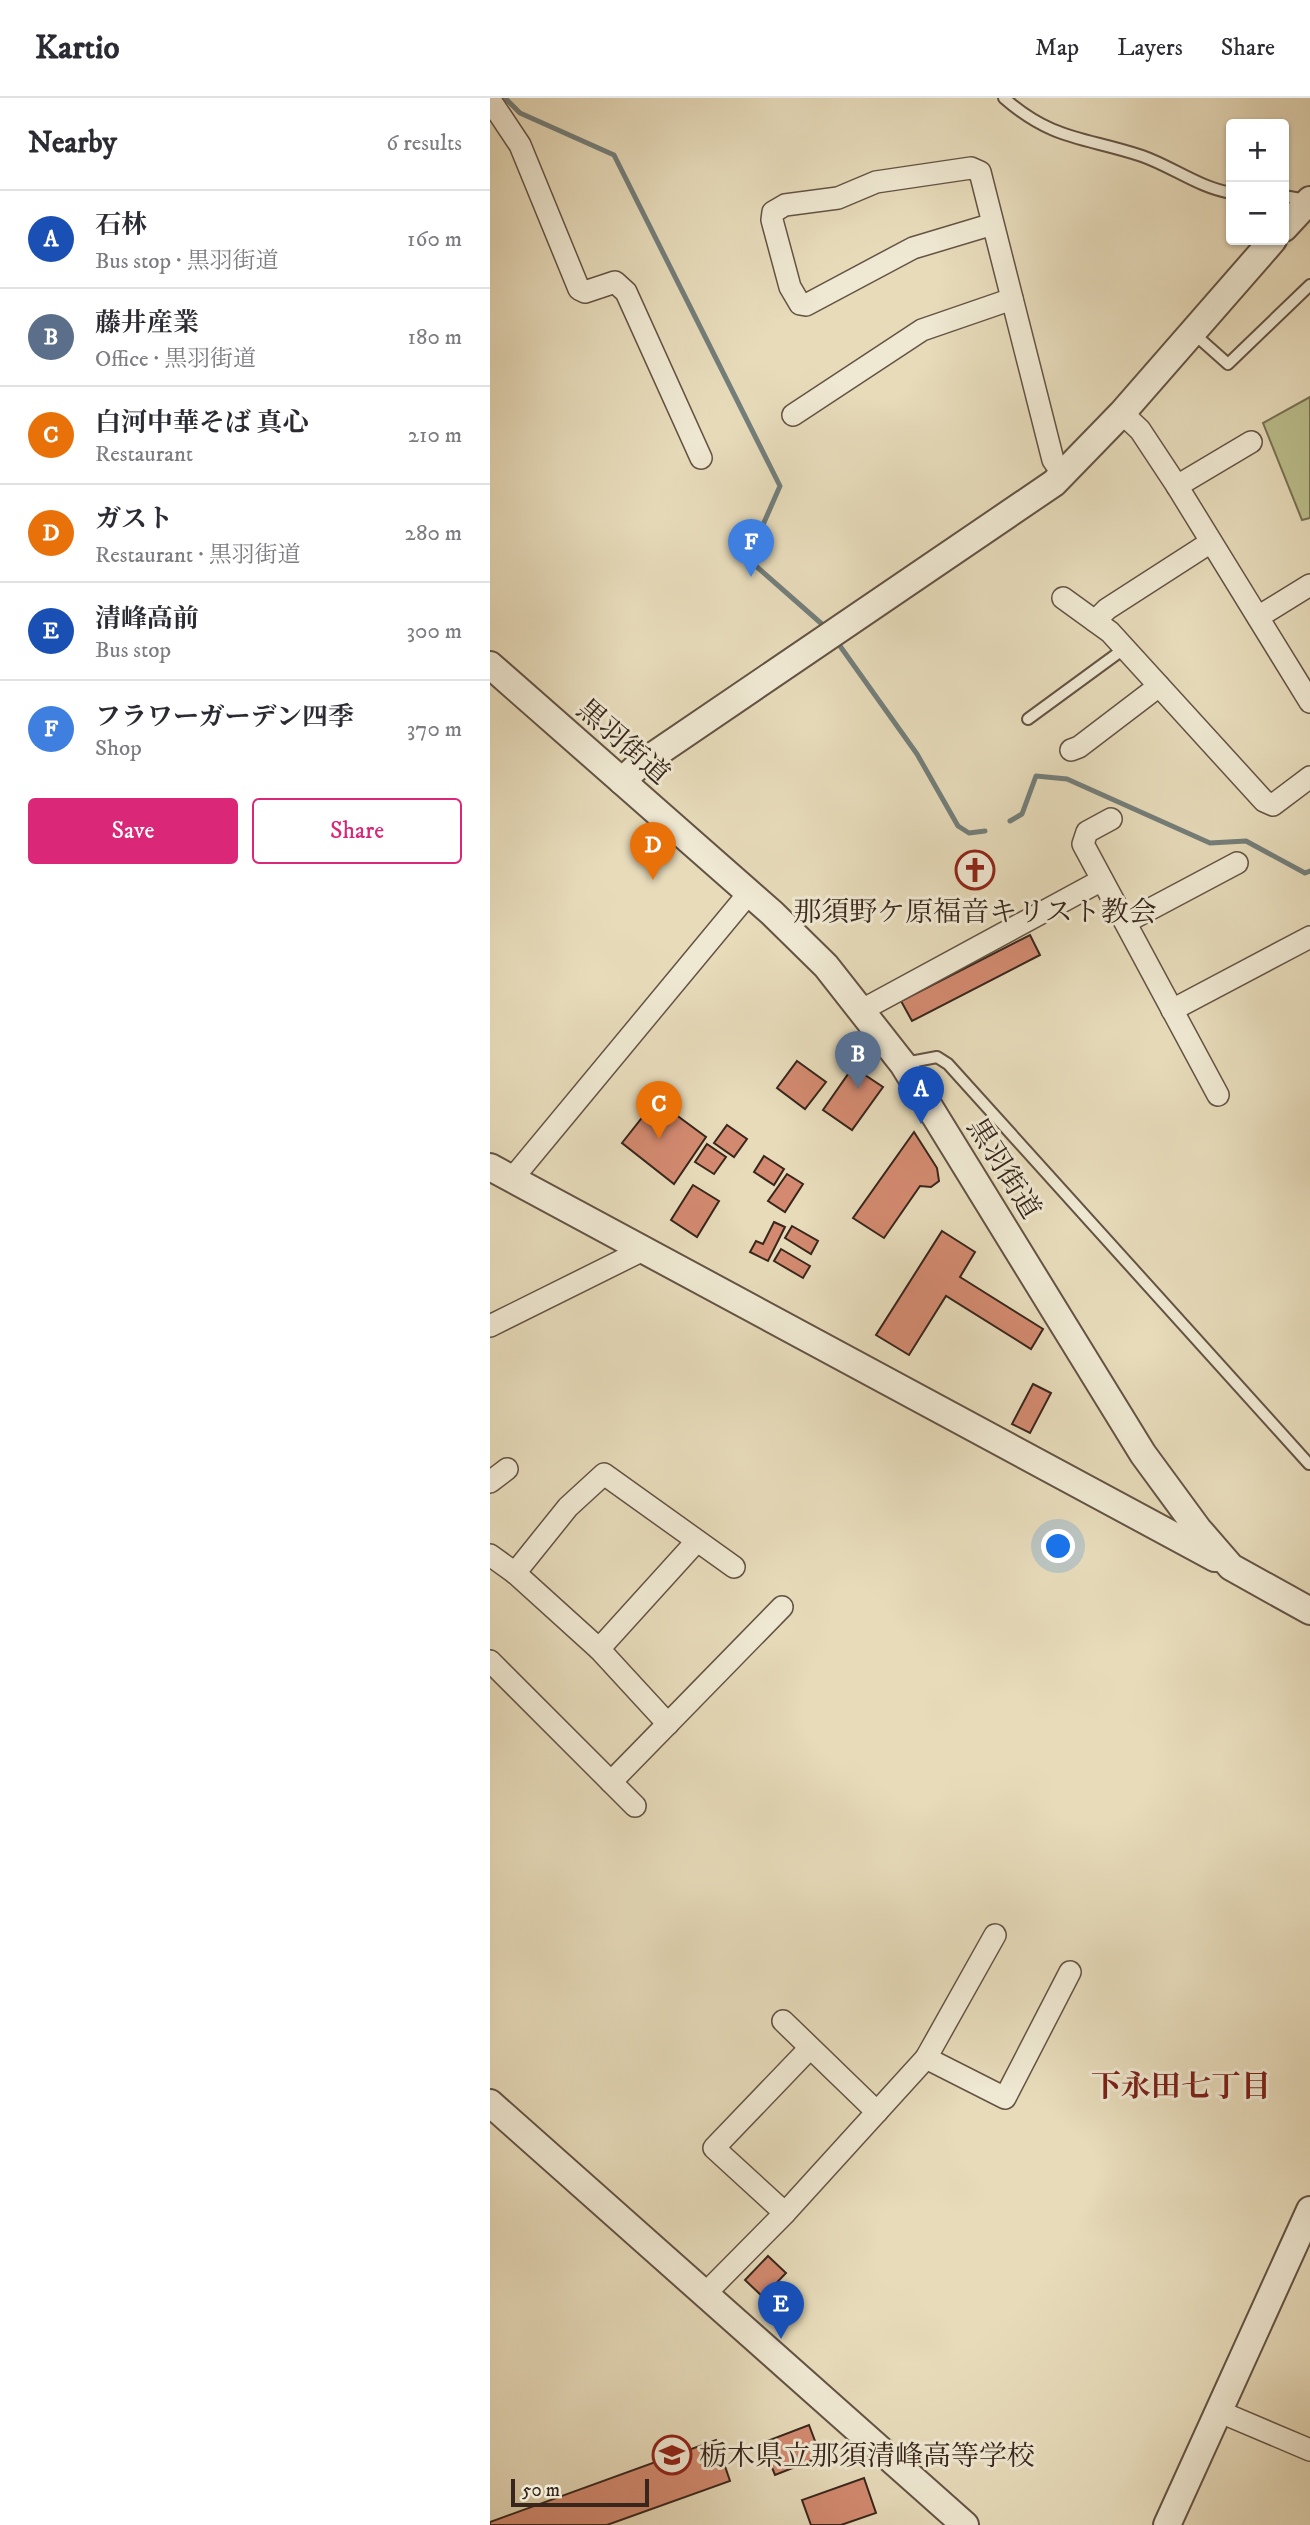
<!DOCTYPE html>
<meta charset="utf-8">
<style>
body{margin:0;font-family:"IM FELL DW Pica","Noto Serif JP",serif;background:#f7f7f7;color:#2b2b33}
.controls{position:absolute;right:21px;top:21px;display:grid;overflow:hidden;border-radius:7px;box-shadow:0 2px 5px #0004}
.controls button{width:63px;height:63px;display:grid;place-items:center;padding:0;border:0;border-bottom:2px solid #e1e1e2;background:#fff;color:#2b2b33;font:35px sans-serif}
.scale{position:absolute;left:21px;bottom:18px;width:138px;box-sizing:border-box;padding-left:7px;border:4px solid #38261c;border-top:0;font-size:19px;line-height:24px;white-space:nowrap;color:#38261c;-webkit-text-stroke:5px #efe8d2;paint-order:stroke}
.you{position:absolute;left:569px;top:1449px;width:24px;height:24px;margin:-18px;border:5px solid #fff;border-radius:50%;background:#1a73e8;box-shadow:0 0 0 10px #1a73e833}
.badge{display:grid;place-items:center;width:46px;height:46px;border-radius:50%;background:#db2777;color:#fff;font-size:23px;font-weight:700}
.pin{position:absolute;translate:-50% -58px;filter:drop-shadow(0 2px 4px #0008)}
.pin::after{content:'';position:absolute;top:37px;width:24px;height:21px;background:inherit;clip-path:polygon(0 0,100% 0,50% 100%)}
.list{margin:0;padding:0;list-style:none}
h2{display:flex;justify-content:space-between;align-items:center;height:91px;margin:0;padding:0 28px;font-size:30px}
h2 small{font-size:23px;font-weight:400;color:#7c7c81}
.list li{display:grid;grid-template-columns:46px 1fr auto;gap:21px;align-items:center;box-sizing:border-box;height:98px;padding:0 28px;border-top:2px solid #e1e1e2}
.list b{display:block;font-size:26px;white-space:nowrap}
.list p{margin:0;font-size:23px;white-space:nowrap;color:#7c7c81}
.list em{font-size:23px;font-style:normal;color:#7c7c81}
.actions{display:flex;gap:14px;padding:21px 28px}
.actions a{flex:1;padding:16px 0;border:2px solid #db2777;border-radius:7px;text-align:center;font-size:24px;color:#db2777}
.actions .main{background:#db2777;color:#fff}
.map{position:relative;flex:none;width:820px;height:2427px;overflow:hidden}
header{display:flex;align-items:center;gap:42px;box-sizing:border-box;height:98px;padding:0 35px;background:#fff;border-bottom:2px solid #e1e1e2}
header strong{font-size:33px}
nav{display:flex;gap:38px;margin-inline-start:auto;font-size:24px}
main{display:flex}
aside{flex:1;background:#fff}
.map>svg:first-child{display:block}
.green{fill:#babe8c;stroke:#797254;stroke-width:2}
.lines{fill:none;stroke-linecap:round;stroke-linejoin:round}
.stream{stroke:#737e7a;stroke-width:5}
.building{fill:#d38a70;stroke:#38261c;stroke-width:2}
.service-casing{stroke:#645344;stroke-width:14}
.minor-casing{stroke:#645344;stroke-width:24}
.tertiary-casing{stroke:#645344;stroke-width:30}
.service{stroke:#efe8d2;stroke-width:10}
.minor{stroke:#efe8d2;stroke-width:21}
.tertiary{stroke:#efe8d2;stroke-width:26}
.labels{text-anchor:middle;stroke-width:6;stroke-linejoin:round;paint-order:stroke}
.street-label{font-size:28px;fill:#38261c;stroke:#efe8d2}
.poi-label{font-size:28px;fill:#38261c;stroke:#efe8d2}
.neighbourhood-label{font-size:30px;font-weight:bold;fill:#7a1f14;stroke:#efe8d2}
</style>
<header>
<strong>Kartio</strong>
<nav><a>Map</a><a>Layers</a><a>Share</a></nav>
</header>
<main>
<aside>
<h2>Nearby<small>6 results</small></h2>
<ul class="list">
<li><span class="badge" style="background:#1a4fb4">A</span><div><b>石林</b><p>Bus stop · 黒羽街道</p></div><em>160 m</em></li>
<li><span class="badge" style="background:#5c6f8a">B</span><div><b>藤井産業</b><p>Office · 黒羽街道</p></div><em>180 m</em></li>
<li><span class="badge" style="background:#e8710a">C</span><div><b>白河中華そば 真心</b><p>Restaurant</p></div><em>210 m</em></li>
<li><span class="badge" style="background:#e8710a">D</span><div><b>ガスト</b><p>Restaurant · 黒羽街道</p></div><em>280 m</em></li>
<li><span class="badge" style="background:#1a4fb4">E</span><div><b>清峰高前</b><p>Bus stop</p></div><em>300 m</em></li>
<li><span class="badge" style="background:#3f7fe0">F</span><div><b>フラワーガーデン四季</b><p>Shop</p></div><em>370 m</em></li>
</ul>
<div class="actions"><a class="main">Save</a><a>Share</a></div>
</aside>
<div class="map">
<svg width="820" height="2427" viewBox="0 0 820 2427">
<rect width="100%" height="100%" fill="#e7dbba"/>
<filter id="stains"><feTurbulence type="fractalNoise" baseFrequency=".00286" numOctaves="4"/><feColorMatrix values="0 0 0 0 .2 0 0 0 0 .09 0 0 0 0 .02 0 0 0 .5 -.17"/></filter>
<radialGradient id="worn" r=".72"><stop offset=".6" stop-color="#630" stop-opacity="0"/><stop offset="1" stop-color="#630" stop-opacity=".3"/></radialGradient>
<polygon class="green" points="820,299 820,420 812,422 773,325"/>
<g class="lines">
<g class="stream">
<polyline points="15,0 30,15 124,57 290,388 258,461 333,527"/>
<polyline points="350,548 427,656 468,728 479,735 495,733"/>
<polyline points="520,723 532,716 546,678 577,681 720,745 756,743 815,775 820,773"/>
</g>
</g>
<g class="building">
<polygon points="540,837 550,857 422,923 411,903"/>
<polygon points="307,963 336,984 315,1011 287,990"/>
<polygon points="363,969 393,989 362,1032 333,1012"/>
<polygon points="166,1002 216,1039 184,1086 132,1045"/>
<polygon points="237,1027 257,1041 244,1059 224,1045"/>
<polygon points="424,1034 447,1070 449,1083 441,1089 430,1088 394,1140 363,1120"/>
<polygon points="217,1046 236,1059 224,1076 205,1064"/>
<polygon points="274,1058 294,1071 284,1087 264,1074"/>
<polygon points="297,1076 313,1086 295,1114 278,1103"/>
<polygon points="203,1087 229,1103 207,1139 181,1122"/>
<polygon points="284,1124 295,1129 278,1163 260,1154 266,1143 273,1146"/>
<polygon points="302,1128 328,1143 321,1156 295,1140"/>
<polygon points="452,1133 485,1154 470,1179 553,1231 541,1251 456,1198 419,1257 386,1237"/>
<polygon points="291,1151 320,1168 313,1180 284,1163"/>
<polygon points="543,1286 561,1295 540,1335 522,1326"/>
<polygon points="278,2158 296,2175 273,2199 255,2182"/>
<polygon points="319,2327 331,2359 285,2377 272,2345"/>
<polygon points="226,2342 240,2383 117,2427 0,2427 0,2424"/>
<polygon points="374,2380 386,2415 351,2427 321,2427 312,2402"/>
</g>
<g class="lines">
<defs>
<g id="service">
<path d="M514,0c49,43 81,39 138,58 31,11 56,31 89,37"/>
<polyline points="794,98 816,102"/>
<polyline points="702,234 738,266 820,187"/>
<polyline points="538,621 635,550"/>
<polyline points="415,965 447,959 458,966 819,1366"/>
</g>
<g id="minor">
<polyline points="0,2 30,47 89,191 95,194 125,184 136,194 211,360"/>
<polyline points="503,126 423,150 316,207 310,206 300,189 282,122 283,114 295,107 348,100 386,84 481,70 490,74 563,362 573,376"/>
<polyline points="632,315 650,332 687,388 820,604"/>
<polyline points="303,317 432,232 522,201"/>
<polyline points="687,388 761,344"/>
<polyline points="573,500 620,534 774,703 783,707 820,679"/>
<polyline points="768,519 820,487"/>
<polyline points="605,523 617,511 721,444"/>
<polyline points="581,652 589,649 669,588"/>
<polyline points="621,721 597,734 593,746 728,997"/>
<polyline points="636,824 747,765"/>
<polyline points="372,912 612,782"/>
<polyline points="682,912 820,839"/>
<polyline points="22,1081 259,795"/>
<polyline points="0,1228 155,1151"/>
<polyline points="0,1384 17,1371"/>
<polyline points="0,1457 25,1475 109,1551 206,1444"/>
<polyline points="25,1475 78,1409 114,1376 244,1469"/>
<polyline points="109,1551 178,1626"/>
<polyline points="0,1563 145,1708"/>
<polyline points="121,1684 292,1509"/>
<polyline points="293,1923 387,2014"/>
<polyline points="436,1960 515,2000 580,1874"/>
<polyline points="295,2115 224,2050 319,1951"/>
<polyline points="215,2196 295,2115 436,1960 505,1837"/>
<polyline points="728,2313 820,2352"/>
</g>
<g id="tertiary">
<polyline points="794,130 820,102"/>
<polyline points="0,567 282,815 336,868 413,966 653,1356 708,1431 741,1469 820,1513"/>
<polyline points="132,683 148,668 564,385 632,315 783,142"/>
<polyline points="0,1069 725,1460"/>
<polyline points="0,2005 475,2427"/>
<polyline points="677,2427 820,2112"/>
</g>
</defs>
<use href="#service" class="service-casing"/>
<use href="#minor" class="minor-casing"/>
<use href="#tertiary" class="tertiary-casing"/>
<use href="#service" class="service"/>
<use href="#minor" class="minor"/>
<use href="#tertiary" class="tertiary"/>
</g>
<defs>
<symbol id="church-ring" viewBox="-11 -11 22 22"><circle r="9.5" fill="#efe8d2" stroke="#8f2418" stroke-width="1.5"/><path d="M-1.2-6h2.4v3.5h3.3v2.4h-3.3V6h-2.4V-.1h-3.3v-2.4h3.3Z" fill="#8f2418"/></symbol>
<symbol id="school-ring" viewBox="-11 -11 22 22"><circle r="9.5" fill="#efe8d2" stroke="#8f2418" stroke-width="1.5"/><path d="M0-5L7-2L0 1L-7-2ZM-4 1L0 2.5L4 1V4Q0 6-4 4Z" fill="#8f2418"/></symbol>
</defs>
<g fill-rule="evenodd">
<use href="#church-ring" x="463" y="750" width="44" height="44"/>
<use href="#school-ring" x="160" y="2335" width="44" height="44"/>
</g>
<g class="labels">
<g class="street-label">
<text transform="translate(134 643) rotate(41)" y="10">黒羽街道</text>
<text transform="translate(515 1070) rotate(58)" y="10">黒羽街道</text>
</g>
<g class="poi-label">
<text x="485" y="823">那須野ケ原福音キリスト教会</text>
<text x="209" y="2367" text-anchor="start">栃木県立那須清峰高等学校</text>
</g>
<g class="neighbourhood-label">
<text x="691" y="1998">下永田七丁目</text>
</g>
</g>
<rect width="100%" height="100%" filter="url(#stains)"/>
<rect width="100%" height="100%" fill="url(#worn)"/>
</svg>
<div class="controls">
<button>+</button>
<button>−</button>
</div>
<div class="scale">50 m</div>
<div class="you"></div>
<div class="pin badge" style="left:431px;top:1026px;background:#1a4fb4">A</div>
<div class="pin badge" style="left:368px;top:991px;background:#5c6f8a">B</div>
<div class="pin badge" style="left:169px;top:1041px;background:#e8710a">C</div>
<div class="pin badge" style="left:163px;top:782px;background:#e8710a">D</div>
<div class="pin badge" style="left:291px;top:2241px;background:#1a4fb4">E</div>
<div class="pin badge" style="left:261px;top:479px;background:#3f7fe0">F</div>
</div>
</main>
